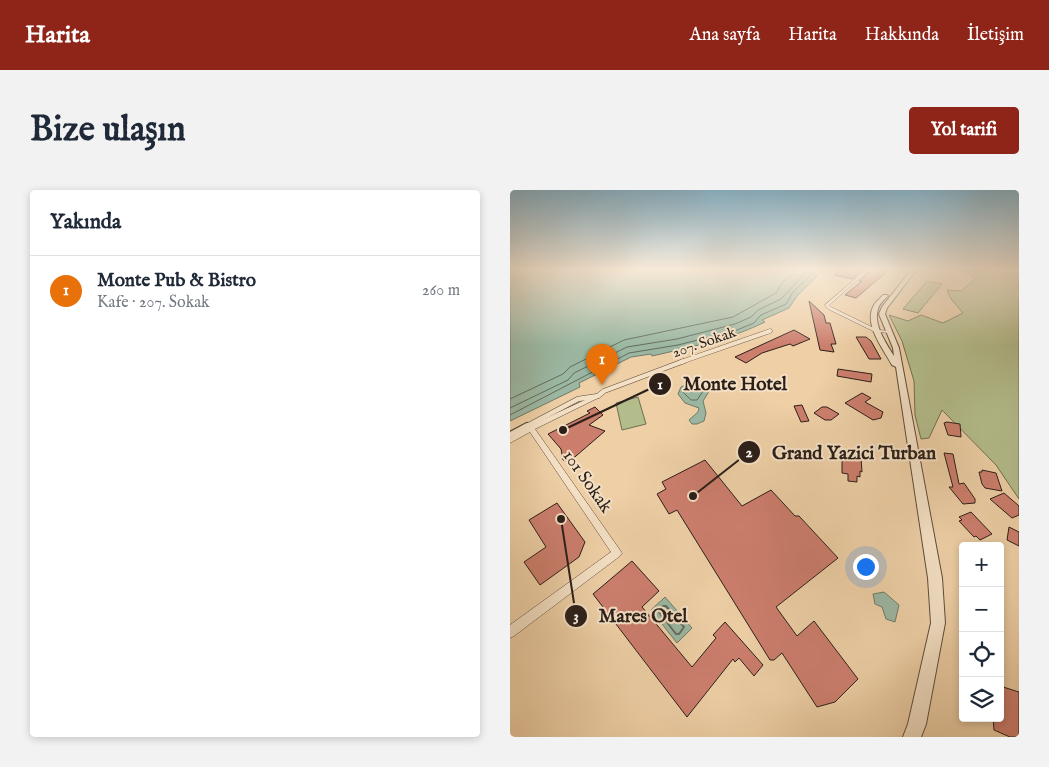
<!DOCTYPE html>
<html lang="tr">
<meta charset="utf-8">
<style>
body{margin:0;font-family:"IM FELL English",serif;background:#f2f2f3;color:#1f2937}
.controls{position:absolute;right:15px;bottom:15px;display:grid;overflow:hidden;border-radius:5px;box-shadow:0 2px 8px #0003}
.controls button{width:45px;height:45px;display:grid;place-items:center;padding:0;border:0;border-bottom:1px solid #e0e1e3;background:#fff;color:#1f2937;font:25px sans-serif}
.you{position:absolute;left:355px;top:376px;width:18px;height:18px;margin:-12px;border:4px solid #fff;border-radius:50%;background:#1a73e8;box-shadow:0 0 0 8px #1a73e833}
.badge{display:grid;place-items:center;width:32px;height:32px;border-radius:50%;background:#8f2418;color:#fff;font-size:16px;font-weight:700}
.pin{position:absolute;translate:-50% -41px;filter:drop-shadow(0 1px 2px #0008)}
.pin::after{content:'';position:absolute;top:26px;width:18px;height:15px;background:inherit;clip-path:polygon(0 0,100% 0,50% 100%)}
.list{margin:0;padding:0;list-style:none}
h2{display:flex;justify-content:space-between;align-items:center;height:65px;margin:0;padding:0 20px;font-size:21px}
h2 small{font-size:16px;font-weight:400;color:#747a83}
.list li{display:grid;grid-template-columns:32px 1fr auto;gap:15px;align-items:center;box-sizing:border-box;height:70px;padding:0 20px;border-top:1px solid #e0e1e3}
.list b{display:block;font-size:19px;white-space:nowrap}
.list p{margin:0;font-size:16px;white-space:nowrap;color:#747a83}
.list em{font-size:16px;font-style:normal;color:#747a83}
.icon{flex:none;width:28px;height:28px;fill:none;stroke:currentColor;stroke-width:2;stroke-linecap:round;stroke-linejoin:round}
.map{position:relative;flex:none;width:509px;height:547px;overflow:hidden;border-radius:5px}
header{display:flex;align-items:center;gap:30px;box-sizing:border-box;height:70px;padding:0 25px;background:#8f2418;color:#fff}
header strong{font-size:24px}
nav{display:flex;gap:28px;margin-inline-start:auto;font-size:18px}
.intro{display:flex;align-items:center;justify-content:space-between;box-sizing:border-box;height:120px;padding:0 30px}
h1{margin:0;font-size:35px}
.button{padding:12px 22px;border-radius:5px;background:#8f2418;color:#fff;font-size:18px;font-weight:700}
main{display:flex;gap:30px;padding:0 30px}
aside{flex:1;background:#fff;border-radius:5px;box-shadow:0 2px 8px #0003}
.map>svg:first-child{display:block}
.green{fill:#b3bc8b;stroke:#6f6e52}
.water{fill:#9bb7a2;stroke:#6e7a6b}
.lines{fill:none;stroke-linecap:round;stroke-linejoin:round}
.shore-far1{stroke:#636b5e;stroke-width:1}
.shore{stroke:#636b5e;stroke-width:2}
.building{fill:#cc7e6d;stroke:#2b1f19}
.pedestrian-far2-casing{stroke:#5c4b3c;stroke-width:5}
.pedestrian-far1-casing{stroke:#5c4b3c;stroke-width:5.5}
.pedestrian-casing{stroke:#5c4b3c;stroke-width:8}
.minor-casing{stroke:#5c4b3c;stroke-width:1}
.tertiary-casing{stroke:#5c4b3c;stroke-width:2}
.pedestrian-far2{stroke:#f4e0c5;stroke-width:4}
.pedestrian-far1{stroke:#f4e0c5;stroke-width:4.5}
.pedestrian{stroke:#f4e0c5;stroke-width:5.5}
.minor{fill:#f4e0c5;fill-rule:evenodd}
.tertiary{fill:#f4e0c5;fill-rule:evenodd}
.labels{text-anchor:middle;stroke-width:4;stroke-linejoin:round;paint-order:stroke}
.far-street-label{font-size:15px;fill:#2b1f19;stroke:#f4e0c5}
.street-label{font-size:18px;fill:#2b1f19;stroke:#f4e0c5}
.leader{fill:none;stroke:#2b1f19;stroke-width:2}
.callout-dot{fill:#2b1f19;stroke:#f4e0c5;stroke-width:2}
.mark-label{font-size:15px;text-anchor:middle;font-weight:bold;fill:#fff}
.callout-label{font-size:19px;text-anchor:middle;font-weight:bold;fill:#2b1f19;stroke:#f4e0c5;stroke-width:4;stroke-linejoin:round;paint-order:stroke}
</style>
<header>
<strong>Harita</strong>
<nav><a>Ana sayfa</a><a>Harita</a><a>Hakkında</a><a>İletişim</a></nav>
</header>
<div class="intro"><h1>Bize ulaşın</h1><a class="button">Yol tarifi</a></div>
<main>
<aside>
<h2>Yakında<small></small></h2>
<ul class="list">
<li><span class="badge" style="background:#e8710a">1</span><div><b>Monte Pub &amp; Bistro</b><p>Kafe · 207. Sokak</p></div><em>260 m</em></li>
</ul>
</aside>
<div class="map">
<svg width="509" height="547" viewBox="0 0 509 547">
<rect width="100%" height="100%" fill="#eecfa6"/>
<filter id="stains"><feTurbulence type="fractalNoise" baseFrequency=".004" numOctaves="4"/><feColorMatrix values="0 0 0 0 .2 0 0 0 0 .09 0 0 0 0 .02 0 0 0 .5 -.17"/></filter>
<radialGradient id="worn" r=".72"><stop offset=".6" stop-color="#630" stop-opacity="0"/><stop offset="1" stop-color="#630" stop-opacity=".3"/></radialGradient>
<g class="green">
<polygon points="453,79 509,79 509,309 486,275 432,220 419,248 411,249 405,225 404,191 392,151 379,125 398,131 411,125 433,133 453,123 441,109 437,100 451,101 465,89"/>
<polygon points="417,91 432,94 408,123 393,119"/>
<polygon points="128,207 136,234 112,240 106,213"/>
</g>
<g class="water">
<path d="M0,79h314l-27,27 -8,12 -27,12 3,2c-34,17 -74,25 -113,34l-1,-2 -20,3 -52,26 1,4 -70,34z"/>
<polygon points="181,192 192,193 199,198 198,203 193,211 196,223 194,231 187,234 182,234 179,230 188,222 189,218 175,213 168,204 171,197"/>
<polygon points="374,402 389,415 385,432 376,429 372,417 365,414 363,404"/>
<polygon points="155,407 182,438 167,453 141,420"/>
</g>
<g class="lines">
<g class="shore-far1">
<polygon points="185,197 192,198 193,201 187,210 181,210 173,202"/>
<polyline points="0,209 53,184 60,177 114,150 223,127 266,103 273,92 288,79"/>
<polyline points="0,218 58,190 64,183 117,157 167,149 225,134 241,127 248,120 271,109 299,79"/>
<polyline points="0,225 119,163 168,155 227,140 244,133 251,125 276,114 283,102 307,79"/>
</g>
<polygon class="shore" points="153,416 156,416 174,437 169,444 166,444 149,422"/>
</g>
<g class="building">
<polygon points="333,79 346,79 352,81 342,89 324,85"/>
<polygon points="362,79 380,79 346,108 335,105 352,91 349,91"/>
<polygon points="299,111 314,125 316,133 320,133 326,154 321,154 324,162 310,160"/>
<polygon points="284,140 300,149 283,156 280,154 252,163 236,173 225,167"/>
<polygon points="346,147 356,147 361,151 371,169 359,169"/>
<polygon points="328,179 362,184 361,192 327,186"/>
<polygon points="352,203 361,208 355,212 373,222 371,228 363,230 335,213"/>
<polygon points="292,215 295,222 299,231 291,232 284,216"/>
<polygon points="85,217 93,225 79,235 95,241 59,272 53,270 51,259 38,244 80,223 77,221"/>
<polygon points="312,217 317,217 329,224 321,230 315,230 304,223"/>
<polygon points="437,232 450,234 451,247 438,245 434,233"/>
<polygon points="434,263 443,264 449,294 454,293 465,309 465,313 453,314 439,297 443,297"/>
<polygon points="332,265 351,267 352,282 350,281 350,287 347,286 347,292 338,291 338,284 332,283"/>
<polygon points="195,270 232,316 261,300 285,326 289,326 328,368 266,417 287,446 304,431 348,489 325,512 307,517 272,463 264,470 260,470 167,320 159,324 147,304 156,299 152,292"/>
<polygon points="472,280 486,283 492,301 475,298 472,294 469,282 472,282"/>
<polygon points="494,303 509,316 509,325 502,328 480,309"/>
<polygon points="47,313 75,352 69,367 30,395 14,372 36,357 19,330"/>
<polygon points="461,322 482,344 470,350 466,346 464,347 449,331 452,330 449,327"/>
<polygon points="499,337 509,342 509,356 497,350"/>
<polygon points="122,371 149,401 132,417 182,477 206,448 203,445 215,432 253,475 244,486 229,468 225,472 223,469 177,527 83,404"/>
<polygon points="490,496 509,502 509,547 500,547 484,540 483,528 490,528"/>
</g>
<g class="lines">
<defs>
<polyline id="pedestrian-far2" points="171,172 260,141"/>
<polyline id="pedestrian-far1" points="15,237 68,209 88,206 94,201 174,171"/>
<polyline id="pedestrian" points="0,245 17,236"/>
<g id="minor">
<polygon points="357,79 360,79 319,115 321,117 368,140 381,141 381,143 365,142 318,119 315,115"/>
<polygon points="88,204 90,205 90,207 25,239 112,363 110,366 4,446 0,448 0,435 101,362 20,242 0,253 0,248 19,236"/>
</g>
<path id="tertiary" d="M402,79h5l-30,39 -2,6 14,34 43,230 3,45 -19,101 -5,13h-18l5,-13 23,-101 -3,-45 -32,-211 -4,-2c-8,-15 -28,-40 -19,-58 2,-5 7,-8 10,-12h4l1,1c-4,4 -9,8 -10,13 -5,16 8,34 16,47l-1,-8 -14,-34 3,-7z"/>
</defs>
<use href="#pedestrian-far2" class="pedestrian-far2-casing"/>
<use href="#pedestrian-far1" class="pedestrian-far1-casing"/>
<use href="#pedestrian" class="pedestrian-casing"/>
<use href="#minor" class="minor-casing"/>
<use href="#tertiary" class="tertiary-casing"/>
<use href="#pedestrian-far2" class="pedestrian-far2"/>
<use href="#pedestrian-far1" class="pedestrian-far1"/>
<use href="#pedestrian" class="pedestrian"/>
<use href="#minor" class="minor"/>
<use href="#tertiary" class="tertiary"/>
</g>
<linearGradient id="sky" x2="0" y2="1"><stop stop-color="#89b5cc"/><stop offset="0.51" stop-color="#f7e9d7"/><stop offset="1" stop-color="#f7e9d7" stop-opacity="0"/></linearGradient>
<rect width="509" height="156" fill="url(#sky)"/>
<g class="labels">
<g class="far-street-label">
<text transform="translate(194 152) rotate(-19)" y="5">207. Sokak</text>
</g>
<g class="street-label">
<text transform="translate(78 291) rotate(55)" y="6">101 Sokak</text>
</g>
</g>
<path class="leader" d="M53 240L150 194M183 306L239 262M51 329L66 426"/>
<g class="callout-dot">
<circle cx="53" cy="240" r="5"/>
<circle cx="183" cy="306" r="5"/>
<circle cx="51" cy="329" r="5"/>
<circle cx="150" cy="194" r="12"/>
<circle cx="239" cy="262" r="12"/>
<circle cx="66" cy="426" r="12"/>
</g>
<g class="mark-label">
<text x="150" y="199">1</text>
<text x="239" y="267">2</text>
<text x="66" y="431">3</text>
</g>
<g class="callout-label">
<text x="225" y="200">Monte Hotel</text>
<text x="344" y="269">Grand Yazici Turban</text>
<text x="133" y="432">Mares Otel</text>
</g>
<rect width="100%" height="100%" filter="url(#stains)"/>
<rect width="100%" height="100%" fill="url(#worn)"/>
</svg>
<div class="controls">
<button>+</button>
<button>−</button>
<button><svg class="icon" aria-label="locate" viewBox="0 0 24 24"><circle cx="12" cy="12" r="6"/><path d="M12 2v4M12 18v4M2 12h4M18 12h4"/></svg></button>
<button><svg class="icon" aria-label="layers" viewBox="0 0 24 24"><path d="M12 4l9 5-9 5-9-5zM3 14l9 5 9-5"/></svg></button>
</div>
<div class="you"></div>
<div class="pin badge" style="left:92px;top:195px;background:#e8710a">1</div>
</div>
</main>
